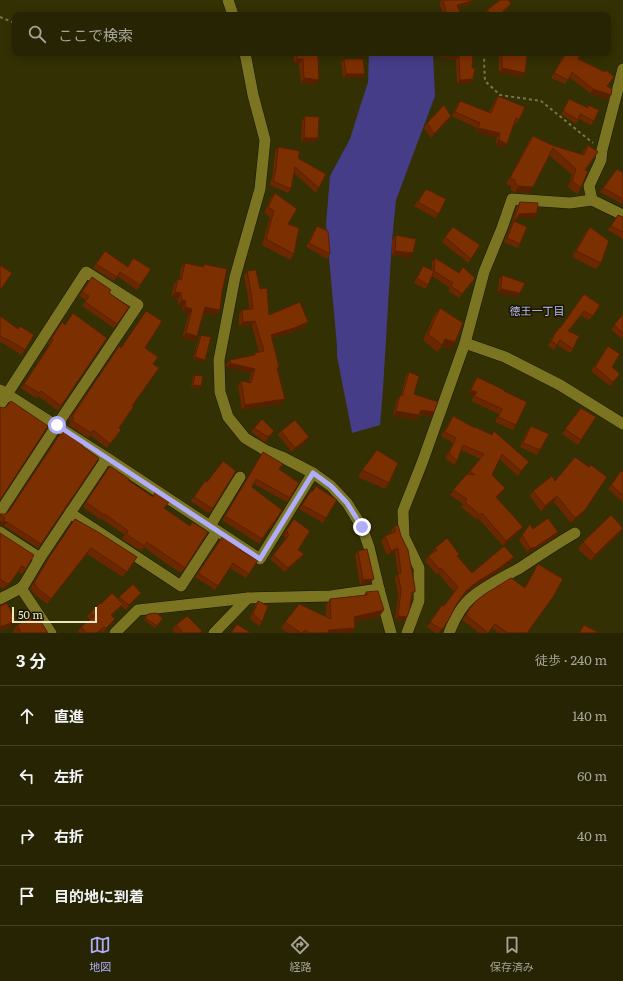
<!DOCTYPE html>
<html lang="ja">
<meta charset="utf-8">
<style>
body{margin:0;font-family:Literata,"Noto Sans JP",serif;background:#2e2c0c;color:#f1f3f6}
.scale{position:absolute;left:12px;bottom:10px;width:85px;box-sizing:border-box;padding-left:4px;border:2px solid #ebe9c2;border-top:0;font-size:11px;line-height:14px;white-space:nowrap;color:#ebe9c2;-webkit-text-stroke:3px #191701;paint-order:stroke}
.stop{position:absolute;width:12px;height:12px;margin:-9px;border:3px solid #b0aefa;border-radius:50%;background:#fff}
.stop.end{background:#b0aefa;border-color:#fff;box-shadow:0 1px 4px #0008}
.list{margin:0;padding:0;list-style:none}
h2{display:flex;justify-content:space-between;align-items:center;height:52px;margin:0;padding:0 16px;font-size:17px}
h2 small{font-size:13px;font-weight:400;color:#a4a499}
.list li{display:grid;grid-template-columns:26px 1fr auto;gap:12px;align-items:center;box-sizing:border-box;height:60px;padding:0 16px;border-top:1px solid #424124}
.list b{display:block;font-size:15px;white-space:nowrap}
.list em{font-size:13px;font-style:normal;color:#a4a499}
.icon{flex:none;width:22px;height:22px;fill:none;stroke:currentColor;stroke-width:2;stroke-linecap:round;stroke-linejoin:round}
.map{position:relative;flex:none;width:623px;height:633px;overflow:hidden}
.search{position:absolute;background:#262402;box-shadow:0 2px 10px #0003;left:12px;right:12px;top:12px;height:44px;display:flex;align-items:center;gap:10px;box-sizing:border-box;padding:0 14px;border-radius:8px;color:#a4a499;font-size:15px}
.sheet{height:292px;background:#262402}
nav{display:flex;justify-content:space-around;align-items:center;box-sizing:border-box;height:56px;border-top:1px solid #424124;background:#262402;font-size:11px;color:#a4a499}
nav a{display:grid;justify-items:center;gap:2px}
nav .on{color:#b0aefa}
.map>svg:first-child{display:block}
.green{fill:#453d88}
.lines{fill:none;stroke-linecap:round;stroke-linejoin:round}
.minor-casing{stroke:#191701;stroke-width:12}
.path{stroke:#78764b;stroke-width:2;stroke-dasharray:3 3;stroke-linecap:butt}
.minor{stroke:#7b7421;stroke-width:11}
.wall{fill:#6b2800}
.shaded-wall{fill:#572100}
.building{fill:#7c2f00;stroke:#572100}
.route{stroke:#b0aefa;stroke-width:5}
.labels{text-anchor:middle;stroke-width:3;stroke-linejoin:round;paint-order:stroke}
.neighbourhood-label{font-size:11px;fill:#bfbff8;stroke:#191701}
</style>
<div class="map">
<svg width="623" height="633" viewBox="0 0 623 633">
<rect width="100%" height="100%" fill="#333003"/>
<polygon class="green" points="369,53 433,53 435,96 396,200 392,240 383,389 380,425 352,433 337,356 337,346 326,224 330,176 350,139 358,113 368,82"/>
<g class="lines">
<defs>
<g id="minor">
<polyline points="228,0 233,15"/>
<polyline points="245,53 253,95 265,140 260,189 235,277 219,360 220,392 228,417 245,438 265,450 282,457 313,473 331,486 347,503 362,527 369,547 379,589 391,633"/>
<polyline points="592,200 589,186 601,160 602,150 623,69"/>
<polyline points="465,343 505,357 560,385 623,424"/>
<polyline points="0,390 107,458 260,559 313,473"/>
<polyline points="0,405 86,272 138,305 57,425 0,512"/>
<polyline points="70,513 181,586 217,531"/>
<polyline points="210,526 240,477"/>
<polyline points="0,532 40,558"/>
<polyline points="21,588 51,633"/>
<polyline points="0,599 21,588 24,585 40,558 107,458"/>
<polyline points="115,633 138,610 248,598 331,596 379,589"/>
<polyline points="214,633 248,598"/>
<polyline points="407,633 419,601 419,568 404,537 403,511 422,463 465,343 484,272 502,228 512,199 570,203 592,200 623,215"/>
<path d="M449,633c5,-13 12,-27 23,-36 15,-12 32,-20 48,-29 18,-12 36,-24 55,-35"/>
</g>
</defs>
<use href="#minor" class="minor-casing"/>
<g class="path">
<polyline points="0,17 15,23"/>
<polyline points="486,53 484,61 485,81 500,95 541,101 593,143"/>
</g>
<use href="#minor" class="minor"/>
</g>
<g class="wall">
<polygon points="441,0 472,0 472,1 469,5 458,8 461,14 460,15 443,15 440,5 440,2"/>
<polygon points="508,8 501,15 485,15 484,14 487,10"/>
<polygon points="294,53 317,53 315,85 301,83 299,64 294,63"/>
<polygon points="439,53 473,53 472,68 473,79 471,83 457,84 456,60 453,60 453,59 438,57"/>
<polygon points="501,53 512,53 525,73 521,77 499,73 499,55"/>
<polygon points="565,53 575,53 578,59 604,72 606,70 614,77 607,86 611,95 608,100 590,93 569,77 565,84 551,78"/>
<polygon points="344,59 365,74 362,78 343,78 341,63"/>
<polygon points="498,96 519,120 516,124 514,123 507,144 504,148 495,145 497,138 475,132 477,128 452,116 457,105 460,101 489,112 495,100"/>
<polygon points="569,99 587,107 588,105 594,121 591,125 579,119 576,124 561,114"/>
<polygon points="305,116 318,138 315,142 301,142 302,121"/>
<polygon points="451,116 448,121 431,138 424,128 427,123"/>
<polygon points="533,136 554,146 582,155 583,151 588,145 585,170 581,188 577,194 568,187 572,175 549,155 533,187 529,193 515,192 511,190 511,186 506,184 529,141"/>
<polygon points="278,147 298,158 319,188 316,193 294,173 291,189 288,193 270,185 273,173 275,151"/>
<polygon points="617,169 623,173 623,203 622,204 600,192"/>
<polygon points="426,189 439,214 435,218 414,206"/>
<polygon points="275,193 288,224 294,254 290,260 262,245 270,217 264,213 271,198"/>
<polygon points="520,202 537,213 534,218 516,218 515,221 520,244 517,248 504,242 511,225 517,206"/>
<polygon points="618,215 623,217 623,239 608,230"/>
<polygon points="317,226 330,254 327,259 306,247 314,231"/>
<polygon points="590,227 601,263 596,269 572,257 585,233"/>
<polygon points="396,235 413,253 410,258 392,255 392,240"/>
<polygon points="445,237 480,245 468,263 442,242"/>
<polygon points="105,251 128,267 151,269 137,290 117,276 114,281 93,268"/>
<polygon points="435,258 471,283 459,298 448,291 450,288 432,276 428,285 425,289 414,283 420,271 423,266 432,270 432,262"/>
<polygon points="185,263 202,267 204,264 222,292 220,310 216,315 204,313 197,336 194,341 182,338 189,314 181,312 183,307 178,305 178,299 171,297 174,284 178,279 179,280 181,268"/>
<polygon points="247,271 260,289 269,315 305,327 290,333 272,338 279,367 277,370 281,404 242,410 238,386 241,381 249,383 251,373 226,367 226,365 230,360 253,355 255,353 259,352 252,326 239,326 239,315 242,310 249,309 248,296 244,276"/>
<polygon points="502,275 520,293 517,297 498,293 499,279"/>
<polygon points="92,277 109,293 129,307 114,328 82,306 86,300 79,296"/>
<polygon points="584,294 600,305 589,320 581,316 569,331 573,349 570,353 557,345 553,350 548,345 551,341 550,340 561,327"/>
<polygon points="440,308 455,342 450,349 442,346 437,352 423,340 435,314"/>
<polygon points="623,314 623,339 611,330"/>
<polygon points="0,316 25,350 22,355 4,344 0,342"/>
<polygon points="65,325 107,338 58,411 38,396 36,398 21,388 50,344 48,343 58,329"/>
<polygon points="201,335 205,360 203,362 193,359 199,337"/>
<polygon points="608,346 612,367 617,378 610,386 591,371"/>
<polygon points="121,348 145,348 153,364 132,406 119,428 121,430 107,448 90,435 88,438 69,425 71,422 69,421 70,420 69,419 116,351"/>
<polygon points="409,372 414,394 434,412 431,417 420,415 416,420 393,416 397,399 401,395 406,376"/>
<polygon points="195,375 200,389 191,387 193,377"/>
<polygon points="477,377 504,391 516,425 513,430 495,422 499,414 471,401 474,396 468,394 474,381"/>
<polygon points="581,408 581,440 578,445 562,434"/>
<polygon points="453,416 474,428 491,435 494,431 525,467 518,476 499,459 492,475 502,493 497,498 519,532 503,546 478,518 477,520 461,507 463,504 450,495 480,459 461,450 457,461 454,465 445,458 453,443 441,436"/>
<polygon points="531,426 540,450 537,455 520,447 527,431"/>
<polygon points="254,428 274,431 271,435 265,442 251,432"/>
<polygon points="281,431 309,437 306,442 292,452 278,435"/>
<polygon points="82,446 99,458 38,548 4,526 0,525 2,522 0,521 0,514 6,514"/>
<polygon points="263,452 279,469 290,498 287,502 254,484 252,487 274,523 271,528 270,527 259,544 222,520"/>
<polygon points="110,466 164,508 190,526 208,532 181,573 163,561 144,547 141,551 122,539 125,535 102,519 101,520 83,507"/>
<polygon points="362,470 389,483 385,489 358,477"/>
<polygon points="621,471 623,472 623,502 608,489"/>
<polygon points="552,476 582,515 571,523 554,502 541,511 530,496 533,491"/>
<polygon points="205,481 207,482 213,508 210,513 209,512 208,513 191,501"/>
<polygon points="316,486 326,518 323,523 299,509 311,491 312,491"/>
<polygon points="75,519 137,557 123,577 87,554 47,604 33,593 30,589 46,562"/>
<polygon points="294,519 298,550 304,554 301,558 285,572 270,559 286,539 284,537 285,536 283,535"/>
<polygon points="530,524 533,529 558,532 555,537 530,552 527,552 519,540"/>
<polygon points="395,526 412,596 404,621 395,620 398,595 395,578 398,574 395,552 387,555 381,541 385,536 392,533 391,530"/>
<polygon points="623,528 619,534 591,561 578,549 583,542"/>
<polygon points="0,533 26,569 22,574 18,572 6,588 3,589 0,587"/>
<polygon points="223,536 240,550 258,560 246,578 230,568 215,590 195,577"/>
<polygon points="435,548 458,556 472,573 511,562 495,574 474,587 463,596 455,606 449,619 439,633 435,633 427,627 442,605 444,606 454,592 438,573 436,574 425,561 428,556 432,553"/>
<polygon points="358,551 370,583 360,585 355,555"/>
<polygon points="538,564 527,633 498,633 492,628 488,633 479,633 462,620 470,608 524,588"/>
<polygon points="366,592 379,617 354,622 355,628 351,633 288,633 281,628 285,622 326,617 326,605 330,599 364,595"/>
<polygon points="141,593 138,597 126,610 121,606 112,615 112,623 103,633 101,631 99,633 79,633 78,631 81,627 90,619 87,617 90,613 101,604 118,599 119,597"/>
<polygon points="258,601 262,622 259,626 250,619 255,605"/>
<polygon points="148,614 163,618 155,628 144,620"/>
<polygon points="17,625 48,633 14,633 13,631"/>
<polygon points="176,625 201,633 175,633 172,630"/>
</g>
<g class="shaded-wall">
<polygon points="472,1 469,5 454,9 457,5"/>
<polygon points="511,4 508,8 501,15 499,15"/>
<polygon points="440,53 443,53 456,55 453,59 438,57"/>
<polygon points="455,56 459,56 456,60 453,60"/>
<polygon points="297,59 303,59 299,64 294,63"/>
<polygon points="502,68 525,73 521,77 499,73"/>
<polygon points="346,74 365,74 362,78 343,78"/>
<polygon points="304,78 319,80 315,85 301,83"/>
<polygon points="473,79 471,83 457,84 460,80"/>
<polygon points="593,89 611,95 608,100 590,93"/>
<polygon points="451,116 448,121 431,138 434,134"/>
<polygon points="478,128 500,133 497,138 475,132"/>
<polygon points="304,138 318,138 315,142 301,142"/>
<polygon points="499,140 507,144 504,148 495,145"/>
<polygon points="519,186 533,187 529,193 515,192"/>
<polygon points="537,213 534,218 516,218 519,214"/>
<polygon points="395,251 413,253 410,258 392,255"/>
<polygon points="501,289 520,293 517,297 498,293"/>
<polygon points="175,292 181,293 178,299 171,297"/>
<polygon points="182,300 186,301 183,307 178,305"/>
<polygon points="185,307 192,309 189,314 181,312"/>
<polygon points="205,307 220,310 216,315 202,313"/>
<polygon points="255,321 252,326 239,326 243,322"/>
<polygon points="308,322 305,327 290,333 268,339 271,335"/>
<polygon points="186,333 197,336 194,341 182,338"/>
<polygon points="445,339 455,342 450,349 442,346"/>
<polygon points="195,357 205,360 203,362 193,359"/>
<polygon points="230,363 255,369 251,373 226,367"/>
<polygon points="193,385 201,386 200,389 191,387"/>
<polygon points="471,390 477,392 474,396 468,394"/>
<polygon points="285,399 281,404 242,410 245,405"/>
<polygon points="421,410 434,412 431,417 418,414"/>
<polygon points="396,411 419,415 416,420 393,416"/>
<polygon points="274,431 271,435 265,442 268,437"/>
<polygon points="309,437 306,442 292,452 295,448"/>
<polygon points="505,488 502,493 493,502 496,497"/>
<polygon points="557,496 554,502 541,511 545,506"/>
<polygon points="585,510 582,515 571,523 575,518"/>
<polygon points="3,521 7,522 4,526 0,525"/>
<polygon points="523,527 519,532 503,546 506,541"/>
<polygon points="623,528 619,534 591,561 595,555"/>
<polygon points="558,532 555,537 530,552 527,552 530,548"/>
<polygon points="91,548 87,554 47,604 51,599"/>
<polygon points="398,548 395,552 387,555 391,551"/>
<polygon points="304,554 301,558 285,572 288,568"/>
<polygon points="514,557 511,562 495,574 474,587 463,596 466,591 477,582"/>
<polygon points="22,566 6,588 3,589 7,584"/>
<polygon points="374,579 370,583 360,585 363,580"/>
<polygon points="141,593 138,597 126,610 129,605"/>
<polygon points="384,610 379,617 350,623 354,617"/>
<polygon points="398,616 407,617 404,621 395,620"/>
<polygon points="115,619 112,623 103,633 106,628"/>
<polygon points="16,621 12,627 0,631 0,627"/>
<polygon points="104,627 99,633 97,633"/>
<polygon points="355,628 351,633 326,633 329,630"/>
</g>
<g class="building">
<polygon points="443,0 472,0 472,1 457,5 461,14 458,15 447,15"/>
<polygon points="500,0 509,0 511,4 499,15 492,15 487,10"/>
<polygon points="297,53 317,53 318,58 319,80 304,78 303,59 297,59"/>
<polygon points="443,53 473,53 472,68 475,68 473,79 460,80 459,56 455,56 456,55"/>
<polygon points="502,53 512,53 527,56 525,73 502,68"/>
<polygon points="566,53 575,53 580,55 578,59 605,72 606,70 614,77 607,86 612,89 611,95 593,89 572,72 568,80 554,73"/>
<polygon points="344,59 363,59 365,74 346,74"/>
<polygon points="498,96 525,107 519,120 516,118 507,144 499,140 500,133 478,128 480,123 455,112 460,101 491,113"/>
<polygon points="569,99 588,108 588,105 599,110 594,121 580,114 578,120 563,111"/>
<polygon points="444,105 451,116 434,134 427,123"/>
<polygon points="305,116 319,117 318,138 304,138"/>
<polygon points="533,136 554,146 584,155 588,145 598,152 585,170 588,171 581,188 572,181 576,169 553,148 533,187 519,186 515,184 515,180 510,178"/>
<polygon points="278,147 300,151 298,158 326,174 319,188 295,167 291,189 273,181 276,169"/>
<polygon points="617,169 623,173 623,199 603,188"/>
<polygon points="426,189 446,199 439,214 418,202"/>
<polygon points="275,193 297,209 288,224 299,228 294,254 266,239 274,211 268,207"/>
<polygon points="520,202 538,203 537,213 519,214 515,221 514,220"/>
<polygon points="618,215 623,217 623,232 611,226"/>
<polygon points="514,221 527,227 520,244 507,238"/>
<polygon points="317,226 328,231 330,254 309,243"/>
<polygon points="453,227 480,245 471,259 445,237"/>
<polygon points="590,227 609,241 601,263 576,251"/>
<polygon points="396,235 416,239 413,253 395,251"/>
<polygon points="105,251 128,267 133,258 151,269 140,285 120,272 117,277 96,264"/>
<polygon points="435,258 459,273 463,267 475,278 462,294 451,286 453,283 434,271"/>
<polygon points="185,263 204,267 204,264 227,269 222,292 220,310 205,307 197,336 186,333 192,309 185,307 186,301 182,300 181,293 175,292 178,279 181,280"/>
<polygon points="0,265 12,273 1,289 0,288"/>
<polygon points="423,266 434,271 428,285 417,278"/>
<polygon points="256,270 260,289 267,288 269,315 300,302 308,322 294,328 271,335 279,367 277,368 285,399 245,405 241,381 251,383 255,369 230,363 230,360 255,355 255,353 264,351 255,321 243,322 242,310 253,309 251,292 247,271"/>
<polygon points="502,275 525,283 520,293 501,289"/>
<polygon points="92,277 111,290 109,293 129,307 117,324 85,302 89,296 82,292"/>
<polygon points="584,294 600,305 593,316 584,311 568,331 579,336 573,349 560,340 557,345 551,341 554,336 553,336 560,327 561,327"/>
<polygon points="440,308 463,323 455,342 445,339 442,345 428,334"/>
<polygon points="146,311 162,321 145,348 158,357 153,364 159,368 132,406 134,406 119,428 121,430 110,444 93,430 91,433 72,421 74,418 72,417 73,415 119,346 121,348"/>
<polygon points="73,313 107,338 61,406 41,391 39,393 24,384 53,340 51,339 61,324 62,322 65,325"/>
<polygon points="623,314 623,333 614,325"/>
<polygon points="0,316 18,329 20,326 34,335 25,350 7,339 7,340 0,336"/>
<polygon points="201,335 211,337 205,360 195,357"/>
<polygon points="608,346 620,354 612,367 620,374 613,382 595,367"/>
<polygon points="409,372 419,376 414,394 438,402 434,412 421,410 419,415 396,411 400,395 402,396"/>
<polygon points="195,375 203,376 201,386 193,385"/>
<polygon points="477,377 504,390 504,391 527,402 516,425 498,417 502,409 474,396 477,392 471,390"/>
<polygon points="11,401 48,426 0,500 0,407 3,408 6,407"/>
<polygon points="581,408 596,417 581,440 565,429"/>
<polygon points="453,416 475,428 475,427 492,435 494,431 529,462 521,471 502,454 492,475 505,488 496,497 523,527 506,541 482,513 480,515 465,502 467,499 453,490 467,474 475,475 470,471 484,454 463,445 457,461 449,453 456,438 445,432"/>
<polygon points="262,419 274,431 268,437 254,428"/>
<polygon points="295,420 309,437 295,448 281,431"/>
<polygon points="531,426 549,434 540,450 523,443"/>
<polygon points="64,432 83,445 82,446 99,458 41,544 7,522 3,521 5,518 0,515 0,514 6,514 9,511 60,434 62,435"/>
<polygon points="377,450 398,463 389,483 362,470"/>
<polygon points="263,452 283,464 279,469 299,483 290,498 256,479 252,487 282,510 274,523 273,523 262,539 225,516"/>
<polygon points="575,457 589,467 591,465 607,477 585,510 575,518 557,496 545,506 533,491 552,476 555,481"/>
<polygon points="223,461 236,471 213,508 211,508 194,497 205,481 207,482"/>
<polygon points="110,466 129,479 128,480 153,497 155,492 169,502 164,508 190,526 192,522 208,532 185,568 167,556 147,542 144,546 126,534 128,531 105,514 104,515 86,502"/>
<polygon points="621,471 623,472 623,495 611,485"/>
<polygon points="316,486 337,500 326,518 302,505 311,491 312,492"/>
<polygon points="611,515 623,528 595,555 583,542"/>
<polygon points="548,518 558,532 534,548 530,548 522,535 530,524 533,529"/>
<polygon points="75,519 98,532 137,557 127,572 91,548 51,599 37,588 34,583 50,556"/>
<polygon points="294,519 310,531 298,550 304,554 288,568 273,555 289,535 287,533 288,532 286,531"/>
<polygon points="398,525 401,536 408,550 415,588 415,592 412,592 410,608 407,617 398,616 401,590 398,574 401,573 398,548 391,551 385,536 395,532 395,526"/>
<polygon points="0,533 34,555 26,569 22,566 10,583 7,584 0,579"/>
<polygon points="223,536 241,548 240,550 258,560 249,574 233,563 218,586 198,573"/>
<polygon points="447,538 459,554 457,556 472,573 504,546 514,557 498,569 477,582 466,591 456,605 449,619 442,630 430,622 442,605 444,606 458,587 441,568 439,569 428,556 437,550 435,548"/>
<polygon points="367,549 374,579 363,580 358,551"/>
<polygon points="538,564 563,579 553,597 527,633 508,633 495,624 488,633 466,615 470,608 476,601 485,594 511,578 525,588"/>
<polygon points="133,584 141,593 129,605 119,597"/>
<polygon points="378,591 384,610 354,617 355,628 329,630 327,633 310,633 306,630 301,633 285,622 299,604 331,619 330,599 367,595 366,592"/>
<polygon points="112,593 123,604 111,615 115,619 106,628 104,627 97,633 86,633 81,627 94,616 90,613 100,603 101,604"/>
<polygon points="258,601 268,606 262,622 253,614"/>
<polygon points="7,603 16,621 0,627 0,606"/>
<polygon points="156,613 163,618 157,626 145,618 148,614"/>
<polygon points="36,614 48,633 21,633 17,625"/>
<polygon points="187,616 202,631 200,633 183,633 176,625"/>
<polygon points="237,624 251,633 231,633"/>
<polygon points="584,625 600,633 579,633"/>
</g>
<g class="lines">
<polyline class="route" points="57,425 107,458 260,559 313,473 331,486 347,503 362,527"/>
</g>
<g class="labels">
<g class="neighbourhood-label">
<text x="537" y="315">徳王一丁目</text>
</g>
</g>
</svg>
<div class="scale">50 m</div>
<div class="stop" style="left:57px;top:425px"></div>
<div class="stop end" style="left:362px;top:527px"></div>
<div class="search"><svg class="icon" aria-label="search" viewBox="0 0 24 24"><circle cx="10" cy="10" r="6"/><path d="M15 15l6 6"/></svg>ここで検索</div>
</div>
<section class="sheet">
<h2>3 分<small>徒歩 · 240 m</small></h2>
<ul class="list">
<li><svg class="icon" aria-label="ahead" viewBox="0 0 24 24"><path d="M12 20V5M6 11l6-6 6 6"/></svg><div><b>直進</b></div><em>140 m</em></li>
<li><svg class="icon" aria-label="left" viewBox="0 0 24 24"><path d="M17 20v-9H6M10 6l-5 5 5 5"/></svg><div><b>左折</b></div><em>60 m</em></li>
<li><svg class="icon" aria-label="right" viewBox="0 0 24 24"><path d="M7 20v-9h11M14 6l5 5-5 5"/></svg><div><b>右折</b></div><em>40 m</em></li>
<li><svg class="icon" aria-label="arrive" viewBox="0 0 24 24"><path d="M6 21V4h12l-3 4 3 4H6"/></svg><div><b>目的地に到着</b></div></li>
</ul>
</section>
<nav>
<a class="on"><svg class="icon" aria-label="map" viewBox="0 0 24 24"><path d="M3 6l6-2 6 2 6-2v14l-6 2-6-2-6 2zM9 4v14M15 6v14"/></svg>地図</a>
<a><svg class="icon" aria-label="directions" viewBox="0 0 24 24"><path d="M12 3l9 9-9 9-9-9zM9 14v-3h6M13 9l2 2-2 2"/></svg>経路</a>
<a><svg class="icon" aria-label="saved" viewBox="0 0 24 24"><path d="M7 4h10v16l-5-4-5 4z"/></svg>保存済み</a>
</nav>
